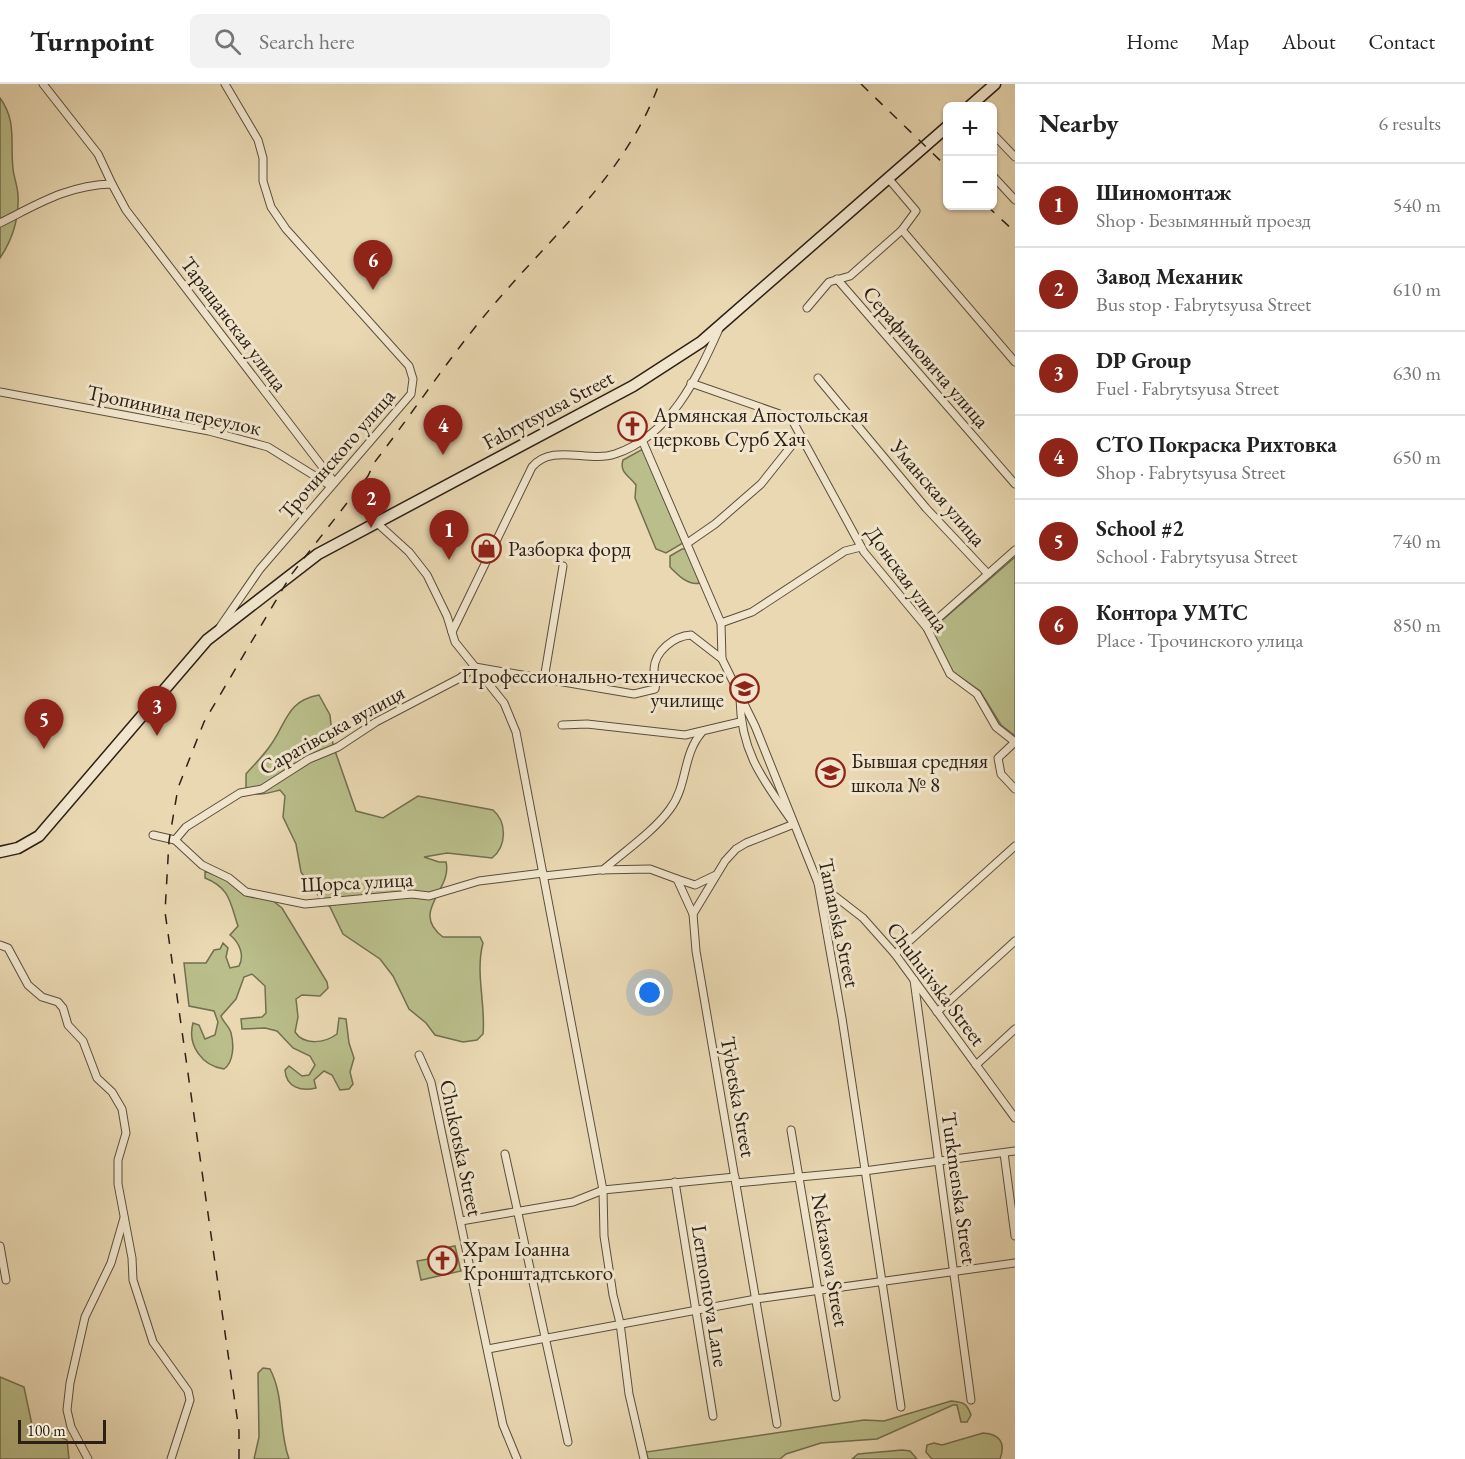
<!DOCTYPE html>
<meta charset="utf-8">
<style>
body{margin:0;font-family:"EB Garamond",serif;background:#f2f2f2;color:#222}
.controls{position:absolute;right:18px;top:18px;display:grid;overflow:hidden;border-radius:9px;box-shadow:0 2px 4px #0004}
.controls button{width:54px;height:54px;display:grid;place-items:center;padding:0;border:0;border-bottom:2px solid #e0e0e0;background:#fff;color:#222;font:30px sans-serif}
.scale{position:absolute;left:18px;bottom:15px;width:88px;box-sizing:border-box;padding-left:6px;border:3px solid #2c2016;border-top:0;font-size:16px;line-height:21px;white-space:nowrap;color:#2c2016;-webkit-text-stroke:4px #f1e6cd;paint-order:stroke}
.you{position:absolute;left:650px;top:909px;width:21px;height:21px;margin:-15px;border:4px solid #fff;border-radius:50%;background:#1a73e8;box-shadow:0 0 0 9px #1a73e833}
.badge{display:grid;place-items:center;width:39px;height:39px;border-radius:50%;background:#8f2418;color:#fff;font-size:20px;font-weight:700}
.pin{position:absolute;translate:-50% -50px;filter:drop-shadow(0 2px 3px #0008)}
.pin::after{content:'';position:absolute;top:32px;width:21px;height:18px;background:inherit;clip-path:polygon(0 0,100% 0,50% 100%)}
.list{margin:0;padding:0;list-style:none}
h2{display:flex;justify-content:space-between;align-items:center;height:78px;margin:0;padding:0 24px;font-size:26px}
h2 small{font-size:20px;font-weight:400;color:#767676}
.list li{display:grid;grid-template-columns:39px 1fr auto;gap:18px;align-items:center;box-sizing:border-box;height:84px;padding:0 24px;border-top:2px solid #e0e0e0}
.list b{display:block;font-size:22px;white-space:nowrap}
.list p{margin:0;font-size:20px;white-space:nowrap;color:#767676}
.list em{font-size:20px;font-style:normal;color:#767676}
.icon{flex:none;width:33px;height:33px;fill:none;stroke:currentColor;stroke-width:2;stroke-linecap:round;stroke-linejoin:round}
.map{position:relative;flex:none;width:1015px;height:1375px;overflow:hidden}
header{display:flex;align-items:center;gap:36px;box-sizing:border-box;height:84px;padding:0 30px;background:#fff;border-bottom:2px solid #e0e0e0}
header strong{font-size:28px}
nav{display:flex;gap:33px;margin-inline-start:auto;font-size:21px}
.search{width:420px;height:54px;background:#f2f2f2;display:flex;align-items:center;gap:15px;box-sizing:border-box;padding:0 21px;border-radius:9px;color:#767676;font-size:22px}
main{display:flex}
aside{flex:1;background:#fff}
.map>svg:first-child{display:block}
.green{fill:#b9be8a;stroke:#726f50;stroke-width:1.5}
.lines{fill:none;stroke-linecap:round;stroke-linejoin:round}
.minor-casing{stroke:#5b4e3d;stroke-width:9}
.secondary-casing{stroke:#2c2016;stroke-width:13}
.minor{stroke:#f1e6cd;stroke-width:7}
.secondary{stroke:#f1e6cd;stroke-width:10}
.rail{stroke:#2c2016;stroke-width:1.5;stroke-dasharray:10 10;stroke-linecap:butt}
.labels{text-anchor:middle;stroke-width:6;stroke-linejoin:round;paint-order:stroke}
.street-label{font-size:21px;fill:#2c2016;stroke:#f1e6cd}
.poi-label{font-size:21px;fill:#2c2016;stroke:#f1e6cd;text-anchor:start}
</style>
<header>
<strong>Turnpoint</strong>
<div class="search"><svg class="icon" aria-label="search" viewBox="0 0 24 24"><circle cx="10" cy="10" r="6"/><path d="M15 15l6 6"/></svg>Search here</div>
<nav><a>Home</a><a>Map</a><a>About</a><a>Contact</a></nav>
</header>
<main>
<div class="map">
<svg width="1015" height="1375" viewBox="0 0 1015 1375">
<rect width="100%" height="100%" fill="#e9d8b2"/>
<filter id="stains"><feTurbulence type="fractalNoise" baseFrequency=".00333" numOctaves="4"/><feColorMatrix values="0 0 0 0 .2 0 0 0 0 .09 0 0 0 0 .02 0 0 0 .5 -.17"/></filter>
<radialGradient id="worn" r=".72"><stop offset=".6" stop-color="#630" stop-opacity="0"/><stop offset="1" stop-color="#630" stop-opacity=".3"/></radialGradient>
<g class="green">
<path d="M0,14c17,23 10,44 13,71 1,9 5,18 5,27 1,22 -6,44 -18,62z"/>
<path d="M641,366l3,1 39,92 -17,10 -10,-4 -21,-51 1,-13c-6,-9 -17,-12 -13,-25z"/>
<path d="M682,465h5l13,34c-12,3 -22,-8 -30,-16v-11z"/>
<polygon points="1015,473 1015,652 1001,641 980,607 952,587 931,546"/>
<path d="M319,611l11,20 3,30 23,66 27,7 35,-22 75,14c14,12 14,36 -1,48l-45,-5 -23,4 15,5h7c7,28 -37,49 -3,75h37l3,6c-8,30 3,62 0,91l-6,6 -14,2 -28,-7 -9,-12 -17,-14 -16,-33 -13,-17 -37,-25 -13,-27 -16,-16 -13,-19 -5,-28 -13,-27 2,-21 -5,-6c-12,3 -25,8 -34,-1v-15c8,-9 17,-18 24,-28 17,-23 16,-45 49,-51z"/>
<path d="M205,787l22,9 17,15 29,6 9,7 45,74 1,6 -8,8 -18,-1 -6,4 2,18 -3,15c9,14 30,11 42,2l2,-16 7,1 3,24 5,15 -4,14 3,12 -4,5 -9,1 -8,-15 -8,-4 -10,9 2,8c-15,4 -30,-1 -31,-18l4,-4 13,10 7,-1 6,-10 -5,-9 -17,-8 -16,-17 -12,-3 -23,1 -1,-10 21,-2 4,-4 -1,-27 -13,-12 -8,3 -8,22 -15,17c2,6 9,11 10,17 3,11 3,29 -7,36 -22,-3 -37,-24 -31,-46l6,2 6,14 10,-4 3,-13 -4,-11 -25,-5 -5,-43h22l8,-13 6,-1 3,-6 5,5 -2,9 4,11 9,-2c6,-11 0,-24 -9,-31l8,-9c-8,-24 -8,-38 -33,-48z"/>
<polygon points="455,1162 461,1187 421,1196 417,1177 428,1175 428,1173 435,1171 433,1182 437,1187 444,1187 450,1183 451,1173 445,1164"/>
<path d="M263,1284l7,1c15,29 8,60 19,90h-35l5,-22 -1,-64z"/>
<polygon points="0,1293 24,1303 32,1341 67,1356 69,1375 0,1375"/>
<path d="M951,1317c12,1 16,2 20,14l-4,7h-6l-4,-17h-4l-76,34 -56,4 -35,11 -6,5h-132l-2,-7 218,-32 20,1z"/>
<path d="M983,1349c17,1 23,10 17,26h-68l-6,-7 1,-7 7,-2 8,2z"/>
<polygon points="902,1366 910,1367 917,1375 852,1375 858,1370"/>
</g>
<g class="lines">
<defs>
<g id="minor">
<polyline points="43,0 98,70 112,100"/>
<polyline points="992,49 1015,73"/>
<polyline points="992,91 1015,116"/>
<polyline points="888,94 916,127 902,146 1015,278"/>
<path d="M0,139c38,-19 68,-38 112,-39l14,26 208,272"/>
<polyline points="837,195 1015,400"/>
<polyline points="807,224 829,198 850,192 902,146"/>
<polyline points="818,294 926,424 988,490"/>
<polyline points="691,299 791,334 864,468 927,544 950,590 977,610 996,643 1015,658"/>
<polyline points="0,308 209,347 268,363 331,402"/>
<polyline points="642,356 721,539 722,575 755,642 818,799 842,934 901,1323"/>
<polyline points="377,439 409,468 427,491 447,532 455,558 504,619 516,648 603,1106 604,1152 613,1211 620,1239 629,1310 644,1375"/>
<polyline points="689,458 715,440 761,400 800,351"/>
<polyline points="721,539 752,528 845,467 861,463"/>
<polyline points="220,543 260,485 411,310 413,295 409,282 286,145 271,123 263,97 263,74 258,56 225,0"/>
<polyline points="927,544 1015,466"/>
<path d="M452,548l80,-165c20,-24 56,-4 83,-13 55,-18 82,-76 104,-125"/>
<polyline points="544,595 563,482"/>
<path d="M740,615c1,55 24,82 54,125l-48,19 -10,6 -11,12 -32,53 3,37 81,473"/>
<polyline points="562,641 587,640 685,651 740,638"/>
<polyline points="1015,658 998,674 1001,690 1015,705"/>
<polyline points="153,751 175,756 202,781 229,794 246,808 305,820 412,810 429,812 479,797 543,789"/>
<path d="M175,756l11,-13 54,-34 22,-4 47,-30 29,-12 38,-25 84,-44 15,-11 159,27 21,-5c2,-7 -1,-13 -1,-20 1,-18 20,-33 37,-34l31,24"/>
<path d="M603,786c22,-19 50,-38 67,-61 18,-24 12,-54 32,-77"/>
<polyline points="544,792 599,786 650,785 677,795 693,830"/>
<polyline points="677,795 695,801 716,791"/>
<polyline points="818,799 863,834 895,870 1015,1034"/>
<polyline points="0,861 8,864 28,901 42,913 58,918 63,924 68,941 83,957 97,994 112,1008 122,1025 126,1049 118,1076 118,1100 132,1174 133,1196 153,1258 188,1307 190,1316 171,1375"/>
<polyline points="895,870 1015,762"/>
<polyline points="914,896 971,1316"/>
<polyline points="937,928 1015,857"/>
<polyline points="419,971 431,998 503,1341 517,1375"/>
<polyline points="976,981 1015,945"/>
<polyline points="791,1046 836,1313"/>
<polyline points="1004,1069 1015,1152"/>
<polyline points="505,1070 568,1358"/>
<polyline points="675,1098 713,1332"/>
<polyline points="736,1099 864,1087 1015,1067"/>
<polyline points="461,1137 573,1118 603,1106 735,1093"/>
<polyline points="0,1162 6,1196"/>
<polyline points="488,1265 756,1215 1015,1179"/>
<polyline points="88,1375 71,1343 67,1326 70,1299 85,1233 111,1179 124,1134"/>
</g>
<g id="secondary">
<polyline points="970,22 995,0"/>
<polyline points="0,768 18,764 39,752 207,556 318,470 633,302 701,258 948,42"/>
</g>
</defs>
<use href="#minor" class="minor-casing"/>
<use href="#secondary" class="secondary-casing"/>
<use href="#minor" class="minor"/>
<use href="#secondary" class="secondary"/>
<g class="rail">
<polyline points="861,0 948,84"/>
<polyline points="987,122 1015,148"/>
<path d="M239,1375v-28l-74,-519 4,-71 9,-53 26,-66 87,-147 77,-99 6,-13c41,-53 78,-110 122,-161 59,-69 131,-130 163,-218"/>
</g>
</g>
<defs>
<symbol id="church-ring" viewBox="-11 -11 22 22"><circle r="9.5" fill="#f1e6cd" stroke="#8f2418" stroke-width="1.5"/><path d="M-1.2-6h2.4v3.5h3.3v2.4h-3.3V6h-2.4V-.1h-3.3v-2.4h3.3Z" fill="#8f2418"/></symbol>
<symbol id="shop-ring" viewBox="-11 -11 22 22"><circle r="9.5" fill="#f1e6cd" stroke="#8f2418" stroke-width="1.5"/><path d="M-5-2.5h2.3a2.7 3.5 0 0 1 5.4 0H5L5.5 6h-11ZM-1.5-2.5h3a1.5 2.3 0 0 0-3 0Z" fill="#8f2418"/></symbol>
<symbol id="school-ring" viewBox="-11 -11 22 22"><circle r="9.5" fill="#f1e6cd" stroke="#8f2418" stroke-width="1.5"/><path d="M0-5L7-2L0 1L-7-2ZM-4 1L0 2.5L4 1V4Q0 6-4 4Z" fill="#8f2418"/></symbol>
</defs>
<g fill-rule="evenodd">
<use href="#church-ring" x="616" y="326" width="33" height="33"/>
<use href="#shop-ring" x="470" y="448" width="33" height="33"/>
<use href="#school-ring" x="728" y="588" width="33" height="33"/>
<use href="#school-ring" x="814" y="672" width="33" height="33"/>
<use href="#church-ring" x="426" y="1160" width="33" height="33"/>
</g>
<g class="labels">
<g class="street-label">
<text transform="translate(234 240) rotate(53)" y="7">Таращанская улица</text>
<text transform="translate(926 273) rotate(49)" y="7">Серафимовича улица</text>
<text transform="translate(174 326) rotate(12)" y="7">Тропинина переулок</text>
<text transform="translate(548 326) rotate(-28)" y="7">Fabrytsyusa Street</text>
<text transform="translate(337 370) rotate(-49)" y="7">Трочинского улица</text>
<text transform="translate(938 409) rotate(49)" y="7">Уманская улица</text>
<text transform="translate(907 495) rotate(54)" y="7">Донская улица</text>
<text transform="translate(332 646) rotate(-29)" y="7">Саратівська вулиця</text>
<text transform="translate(357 798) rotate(-3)" y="7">Щорса улица</text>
<text transform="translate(839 839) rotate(78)" y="7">Tamanska Street</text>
<text transform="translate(936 900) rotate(53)" y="7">Chuhuivska Street</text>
<text transform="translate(738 1013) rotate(80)" y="7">Tybetska Street</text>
<text transform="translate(461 1064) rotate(78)" y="7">Chukotska Street</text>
<text transform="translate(959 1104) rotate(82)" y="7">Turkmenska Street</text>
<text transform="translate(830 1176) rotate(80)" y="7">Nekrasova Street</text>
<text transform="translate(710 1212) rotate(81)" y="7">Lermontova Lane</text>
</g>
<g class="poi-label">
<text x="653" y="338">Армянская Апостольская<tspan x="653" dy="24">церковь Сурб Хач</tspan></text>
<text x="508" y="472">Разборка форд</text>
<text x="724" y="599" text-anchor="end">Профессионально-техническое<tspan x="724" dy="24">училище</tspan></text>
<text x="851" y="684">Бывшая средняя<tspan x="851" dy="24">школа № 8</tspan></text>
<text x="463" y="1172">Храм Іоанна<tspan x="463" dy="24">Кронштадтського</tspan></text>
</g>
</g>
<rect width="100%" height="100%" filter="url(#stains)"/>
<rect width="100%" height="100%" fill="url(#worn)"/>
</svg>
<div class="controls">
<button>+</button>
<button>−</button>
</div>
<div class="scale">100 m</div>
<div class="you"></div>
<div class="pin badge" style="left:449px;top:476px">1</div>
<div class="pin badge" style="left:371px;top:444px">2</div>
<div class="pin badge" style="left:157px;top:652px">3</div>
<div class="pin badge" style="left:443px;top:371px">4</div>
<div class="pin badge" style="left:44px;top:665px">5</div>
<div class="pin badge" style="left:373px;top:206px">6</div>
</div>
<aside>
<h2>Nearby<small>6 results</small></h2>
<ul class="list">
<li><span class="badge">1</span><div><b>Шиномонтаж</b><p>Shop · Безымянный проезд</p></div><em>540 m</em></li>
<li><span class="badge">2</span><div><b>Завод Механик</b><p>Bus stop · Fabrytsyusa Street</p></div><em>610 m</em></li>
<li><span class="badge">3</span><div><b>DP Group</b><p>Fuel · Fabrytsyusa Street</p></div><em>630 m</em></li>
<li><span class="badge">4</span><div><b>СТО Покраска Рихтовка</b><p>Shop · Fabrytsyusa Street</p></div><em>650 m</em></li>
<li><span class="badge">5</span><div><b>School #2</b><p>School · Fabrytsyusa Street</p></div><em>740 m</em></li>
<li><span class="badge">6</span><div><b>Контора УМТС</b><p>Place · Трочинского улица</p></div><em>850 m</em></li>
</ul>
</aside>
</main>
